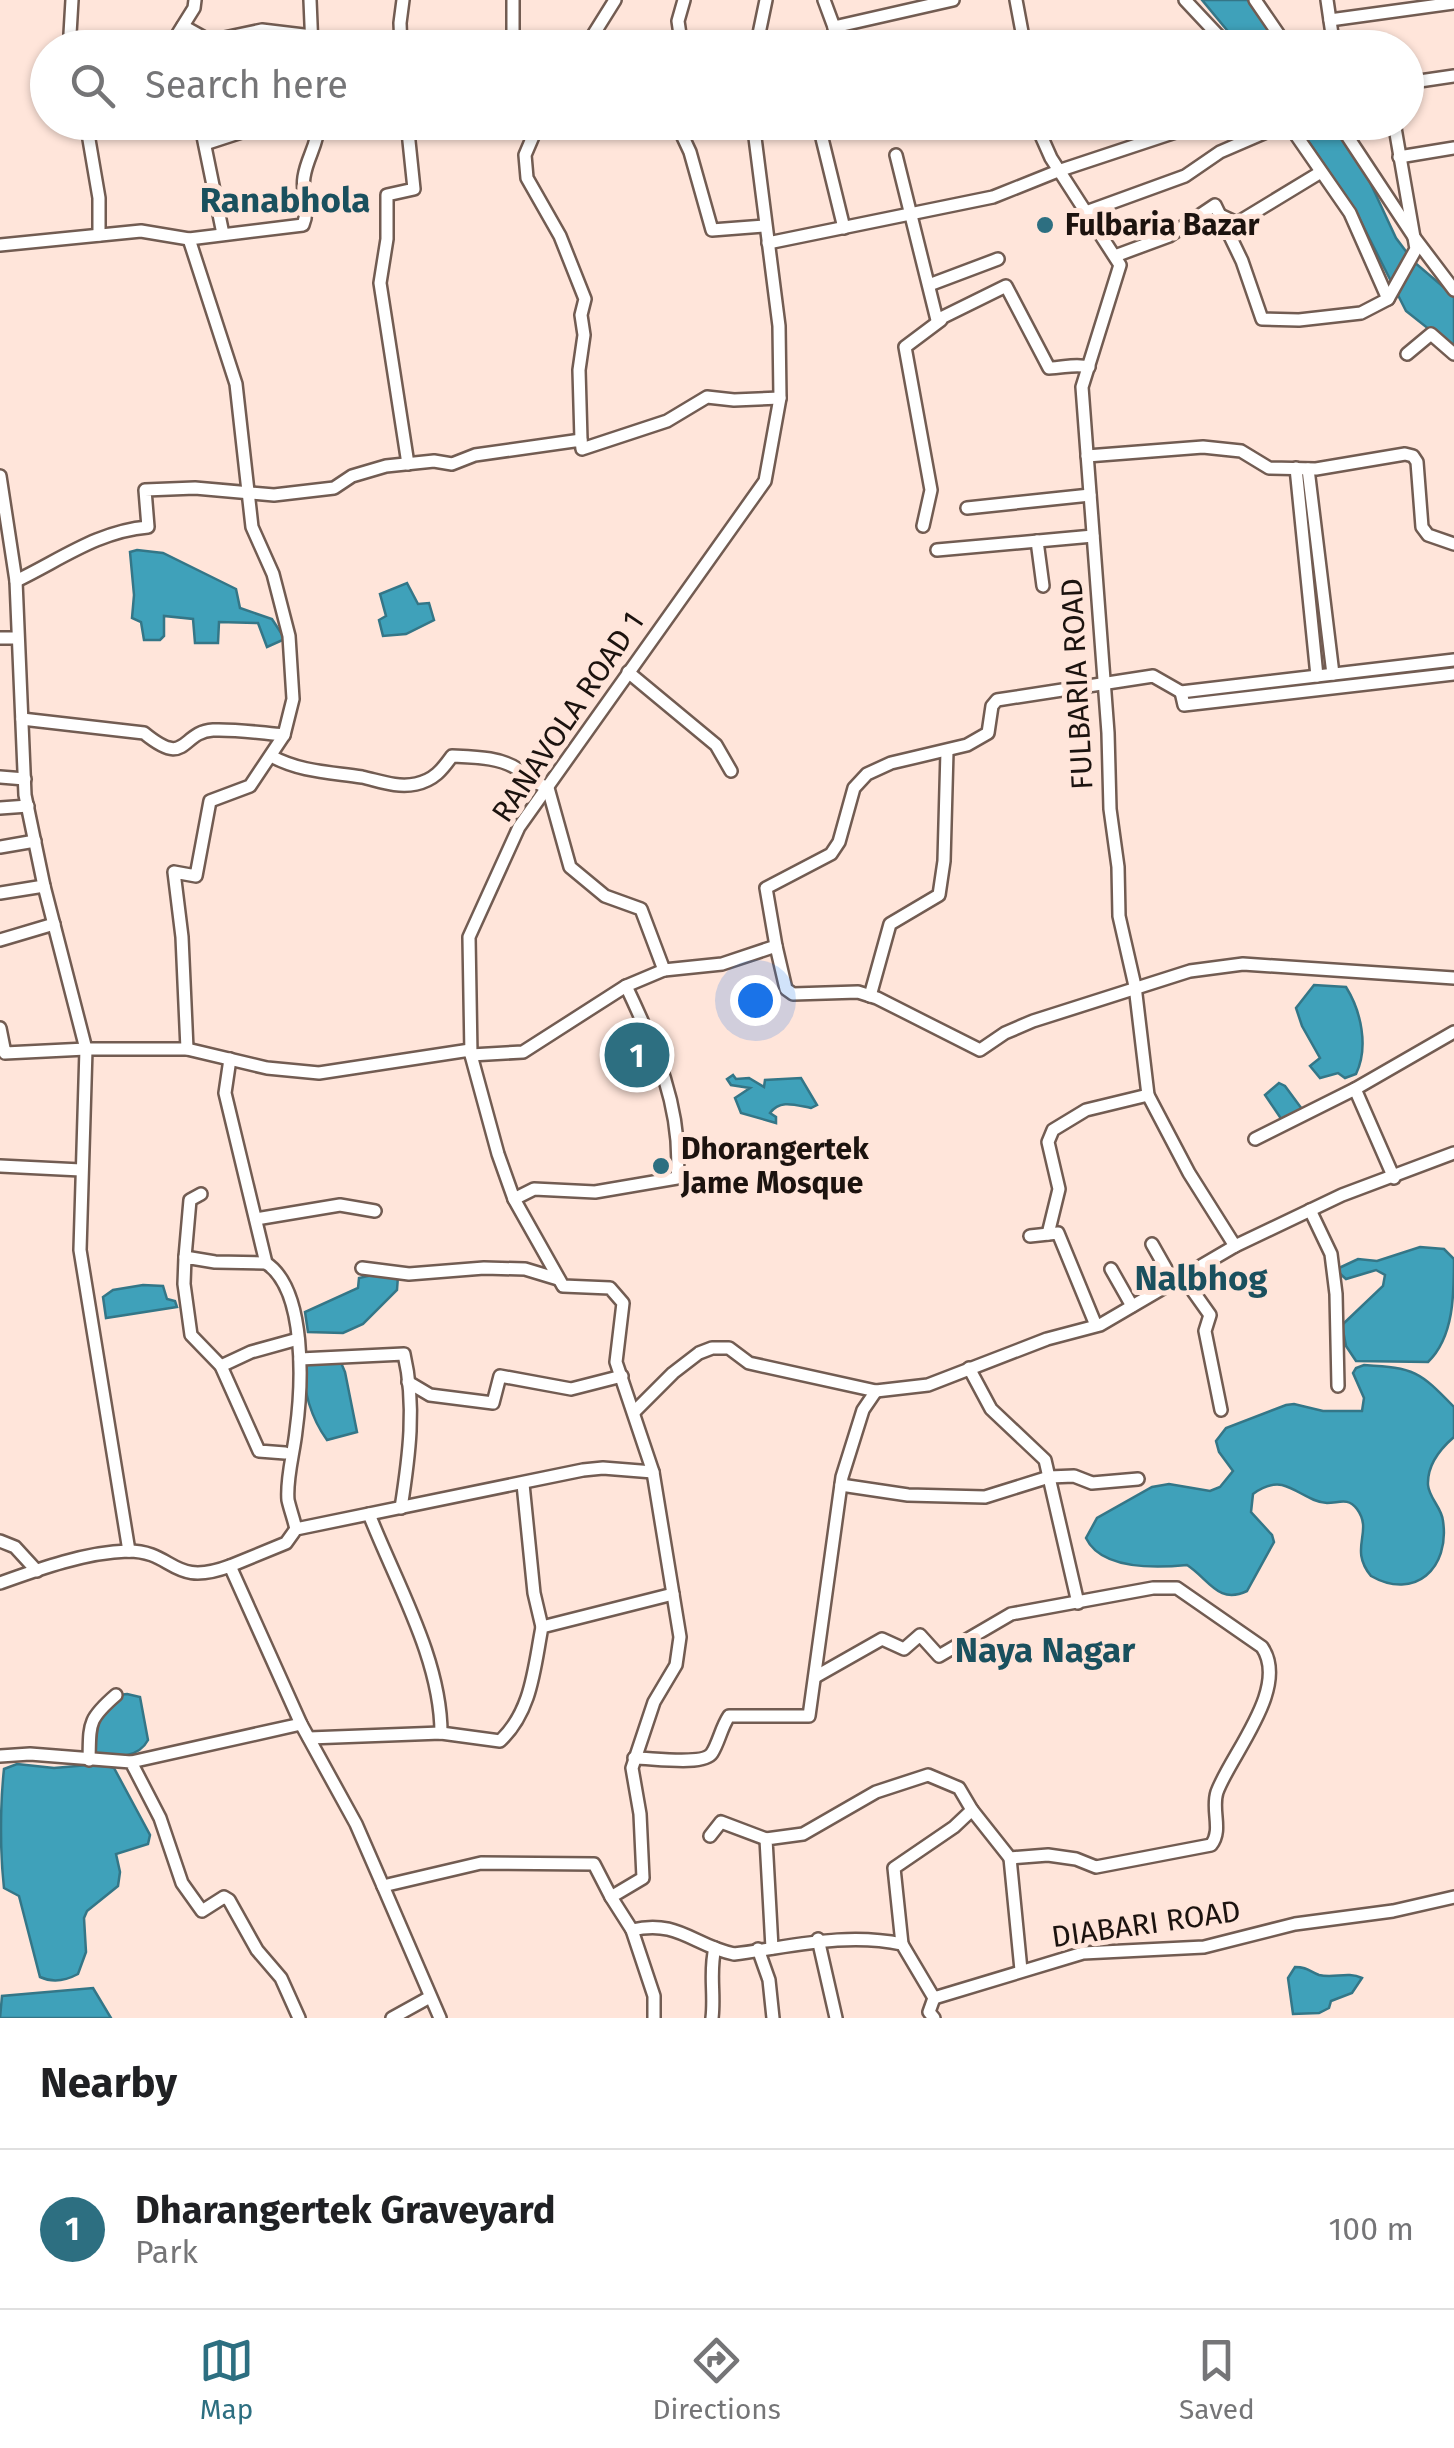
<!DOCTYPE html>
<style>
body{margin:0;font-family:"Fira Sans",sans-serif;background:#f2f2f2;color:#202124}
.you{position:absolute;left:755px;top:1000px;width:35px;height:35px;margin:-25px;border:8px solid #fff;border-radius:50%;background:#1a73e8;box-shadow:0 0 0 15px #1a73e833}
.badge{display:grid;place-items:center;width:65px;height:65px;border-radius:50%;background:#2d6f81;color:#fff;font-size:32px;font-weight:700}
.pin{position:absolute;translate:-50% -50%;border:5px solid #fff;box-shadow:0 2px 10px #0006}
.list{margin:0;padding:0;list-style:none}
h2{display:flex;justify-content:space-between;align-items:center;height:130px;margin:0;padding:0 40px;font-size:42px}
h2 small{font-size:32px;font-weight:400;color:#757577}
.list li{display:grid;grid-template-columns:65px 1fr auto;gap:30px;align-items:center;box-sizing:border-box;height:160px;padding:0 40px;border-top:2px solid #e0e0e0}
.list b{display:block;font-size:38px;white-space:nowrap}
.list p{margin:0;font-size:32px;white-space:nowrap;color:#757577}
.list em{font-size:32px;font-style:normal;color:#757577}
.icon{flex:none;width:55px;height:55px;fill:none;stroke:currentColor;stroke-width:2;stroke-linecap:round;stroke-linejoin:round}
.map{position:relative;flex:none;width:1454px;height:2018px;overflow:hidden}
.search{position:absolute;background:#fff;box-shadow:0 2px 8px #0004;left:30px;right:30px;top:30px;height:110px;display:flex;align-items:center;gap:25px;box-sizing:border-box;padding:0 35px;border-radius:55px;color:#757577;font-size:38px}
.sheet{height:290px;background:#fff}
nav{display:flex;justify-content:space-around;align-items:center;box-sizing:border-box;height:140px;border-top:2px solid #e0e0e0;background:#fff;font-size:28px;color:#757577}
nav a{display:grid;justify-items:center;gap:5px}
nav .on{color:#2d6f81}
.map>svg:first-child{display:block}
.water{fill:#3fa1ba;stroke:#347687;stroke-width:2.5}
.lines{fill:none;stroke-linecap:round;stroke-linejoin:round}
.minor-casing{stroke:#725c52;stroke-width:16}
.minor{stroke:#fff;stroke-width:11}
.poi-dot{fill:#2d6f81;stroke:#ffe5da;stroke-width:4}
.labels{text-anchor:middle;stroke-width:10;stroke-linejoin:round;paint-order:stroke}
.poi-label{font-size:30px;font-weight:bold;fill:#1c130f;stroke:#ffe5da;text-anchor:start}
.street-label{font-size:30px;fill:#1c130f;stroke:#ffe5da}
.quarter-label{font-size:35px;font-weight:bold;fill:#1a505e;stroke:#ffe5da}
</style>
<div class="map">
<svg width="1454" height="2018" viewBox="0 0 1454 2018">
<rect width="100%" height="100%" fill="#ffe5da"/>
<g class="water">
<polygon points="1202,0 1248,0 1282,47 1241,47"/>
<polygon points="1296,123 1332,123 1369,180 1396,238 1414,262 1454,296 1454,349 1406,311 1355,210"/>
<polygon points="137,550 163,553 236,589 240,608 272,619 285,639 267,647 258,623 219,622 218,643 195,643 193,619 164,616 164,636 160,640 144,640 141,622 132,618 134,595 130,552"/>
<polygon points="407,583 418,604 429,603 434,620 406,634 383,636 379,620 386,616 380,594"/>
<path d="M1314,985l32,2c15,24 23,60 10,87l-11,4 -7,-5 -18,5 -10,-12 10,-8 -18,-32 -6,-18z"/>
<path d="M733,1075l3,4 13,-1 15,9 1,-7 36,-2 16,27 -6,3c-16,-3 -31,-9 -41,5l6,4v6l-35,-10 -6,-15 15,-10 -19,-3 -4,-6z"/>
<polygon points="1279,1083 1285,1086 1302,1109 1282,1120 1265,1095"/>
<path d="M1420,1247l24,2 10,10c0,35 0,78 -26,103l-72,-1 -10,-15 -4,-21 41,-39 2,-11 -9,-5 -30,9 -8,-7 1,-4 19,-9 19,2z"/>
<polygon points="381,1273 398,1276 397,1290 363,1324 343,1333 308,1332 305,1312 358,1288 359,1278"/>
<polygon points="143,1285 163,1286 167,1299 175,1301 177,1307 106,1318 103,1297 113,1290"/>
<path d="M339,1358l6,14 12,60 -30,8c-14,-19 -27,-53 -21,-76z"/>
<path d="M1364,1365c51,3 55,6 90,42v30c-14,12 -27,28 -26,48 1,13 14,23 15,36 7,47 -28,80 -72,55 -23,-28 3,-44 -14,-67 -9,-12 -18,-6 -30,-6 -17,-1 -29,-14 -45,-18 -11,-2 -21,3 -29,9l-2,18 21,23 2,7 -27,49c-29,14 -38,-12 -60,-26 -31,3 -86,5 -101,-27l11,-20 55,-31 17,-3 41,7 10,-4 13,-16 -14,-19 -3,-11 10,-13 60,-23 8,-1 29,7h39l2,-13 -11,-25 3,-5z"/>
<path d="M127,1694l13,3 8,43c-10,19 -33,17 -52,16l-4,-6 -1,-23 28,-32z"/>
<path d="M17,1764l37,4 46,-4 14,4 36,67 -2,9 -32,10 4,18 -2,14 -31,25 -3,7 2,34 -8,22c-13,7 -25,9 -38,3l-21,-81 -15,-8c-4,-36 -4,-82 0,-119z"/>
<path d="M1295,1967c12,0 14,4 24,8 15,4 28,-4 43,3l-10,15 -21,8 -2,7 -10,5 -26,1 -5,-36z"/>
<polygon points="93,1988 111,2018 0,2018 2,1996"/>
</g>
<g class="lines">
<defs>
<g id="minor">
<polyline points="72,0 70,34 74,48"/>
<polyline points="310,0 312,48"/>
<polyline points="824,0 834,27"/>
<polyline points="1016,0 1025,48"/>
<polyline points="1185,0 1230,48"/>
<polyline points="1255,0 1288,48"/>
<polyline points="1327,0 1334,48"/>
<polyline points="1330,20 1454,3"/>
<polyline points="183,26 210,41 262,30 312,36"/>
<polyline points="169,48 194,8 195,0"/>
<polyline points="401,48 400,23 403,0"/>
<polyline points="513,48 513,0"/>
<polyline points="585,48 615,0"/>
<polyline points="682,48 678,21 684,0"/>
<polyline points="756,48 766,0"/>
<polyline points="836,48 834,27 953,0"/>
<polyline points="1110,48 1114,45"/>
<polyline points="1406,83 1454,76"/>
<polyline points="86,122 99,198 99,235"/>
<polyline points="200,122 223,234"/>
<polyline points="407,122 414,189 387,195 387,239 380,283 408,464"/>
<polyline points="535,122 537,127 525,155 527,178 560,236 585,299 581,315 584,335 579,370 581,440"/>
<polyline points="676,122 690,152 712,230 765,226"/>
<path d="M753,122l26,204 1,72 -15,83 -246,346 -50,110 2,118 27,99 16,45 49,87 47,2 13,15 -7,59 37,110 27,165 -4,28 -22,37 -22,66 8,46 3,64 -32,19 21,33c46,-11 62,16 102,24 57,-7 110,-22 168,-10l32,54 149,-45 121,-6 91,-23 98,-13 61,-14"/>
<polyline points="818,122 844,228"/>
<polyline points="1035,122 1051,158 1120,265 1082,387 1108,733 1110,809 1118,867 1119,916 1135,986 1148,1095 1189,1173 1235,1246"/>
<polyline points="1287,122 1350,213 1388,299"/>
<polyline points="1338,122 1414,237 1454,290"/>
<polyline points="205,144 248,130 254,122"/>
<path d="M896,155l41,165 69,-34 43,82c15,0 25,-5 40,-1"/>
<polyline points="1399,157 1454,148"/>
<polyline points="1086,212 1185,176 1220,152 1287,123"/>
<polyline points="1220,215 1237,223 1321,172"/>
<polyline points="768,243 993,197 1058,171 1206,122"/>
<path d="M0,245l141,-14 48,8 114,-14c7,-17 -2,-30 1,-48 3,-20 14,-32 15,-55"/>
<polyline points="1115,256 1169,236 1215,205 1242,261 1262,319 1299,320 1361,313 1388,299 1416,249 1394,122"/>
<polyline points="929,285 998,259"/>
<polyline points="1407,354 1431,334 1454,354"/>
<polyline points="1087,456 1203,447 1241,451 1269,468 1316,469 1405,454 1413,456 1417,462 1422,527 1428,535 1454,544"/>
<polyline points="1296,468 1317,676"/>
<polyline points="1308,469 1333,674"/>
<polyline points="0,476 16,581 25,795 44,886 86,1049 80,1250 129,1551"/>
<polyline points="967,508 1090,495"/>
<polyline points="923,526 931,490 905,347 941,320"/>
<polyline points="1037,541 1043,586"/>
<polyline points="937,550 1093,536"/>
<path d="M16,581c44,-21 82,-50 132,-54l-3,-37 50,-2 79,7 60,-7 18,-12 34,-10 48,-5 18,3 23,-9 106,-15 1,9 85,-28 40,-24 27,3 46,-2"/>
<polyline points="0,638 16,638"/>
<polyline points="628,672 716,745 731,771"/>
<polyline points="1181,692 1184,705 1454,674"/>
<path d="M22,719l122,14c44,36 36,-1 69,-3 23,-1 48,3 71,5"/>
<path d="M271,756c30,16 58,16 91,21 18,4 35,11 54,7 18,-4 26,-14 36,-28 22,1 49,1 67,14 11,8 16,13 29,18l22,79 35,29 36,13 23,61"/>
<polyline points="0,777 25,779"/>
<polyline points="0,808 28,806"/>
<polyline points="0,847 35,841"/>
<polyline points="0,893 44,886"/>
<polyline points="0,940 54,924"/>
<polyline points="776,946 786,989 793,994 858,992 877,998 980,1050 1005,1033 1033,1021 1190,971 1243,964 1454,978"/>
<polyline points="870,996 890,924 939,895 944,861 947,751"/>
<polyline points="0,1028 5,1053 86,1049 187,1049 267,1068 319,1073 470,1050"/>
<polyline points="187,1049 182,937 174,872 196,876 210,801 250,786 284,735 293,699 289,636 273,574 252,527 236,384 189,239"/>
<polyline points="471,1055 523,1052 626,986 664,970 722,964 776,946 766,888 831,854 839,842 854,788 867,774 891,763 967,745 988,733 992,706 997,700 1153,676 1181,692 1454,660"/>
<path d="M230,1059l-5,34 41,170c41,27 36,124 30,168 -2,21 -10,47 -8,69 2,9 6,20 8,29"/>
<polyline points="1255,1139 1355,1089"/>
<polyline points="0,1166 81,1170"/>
<polyline points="1394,1178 1355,1089 1454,1032"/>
<path d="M514,1199l20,-10 61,3 82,-14c6,-69 -22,-131 -51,-192"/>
<polyline points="1310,1210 1331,1254 1336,1294 1338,1386"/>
<polyline points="256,1219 340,1205 375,1211"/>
<polyline points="1048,1234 1059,1189 1048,1142 1053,1130 1086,1110 1148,1095"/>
<polyline points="1030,1236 1058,1233 1095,1323"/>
<polyline points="1152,1244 1173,1281"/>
<polyline points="185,1257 190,1200 201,1194"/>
<polyline points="266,1263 215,1262 185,1257 184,1284 191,1335 221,1366 259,1451 285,1453"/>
<polyline points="362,1268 409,1274 484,1268 525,1269 558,1279"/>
<polyline points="1111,1269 1132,1306"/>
<polyline points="1183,1277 1210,1315 1205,1331 1221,1410"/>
<path d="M300,1359l104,-5c12,51 5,103 -3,154"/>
<polyline points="221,1366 251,1352 298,1339"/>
<polyline points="969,1368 991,1409 1045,1460 1078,1603"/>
<polyline points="408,1382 430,1395 493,1403 500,1376 571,1389 622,1376"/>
<polyline points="635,1411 673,1373 699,1353 712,1348 729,1348 749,1363 876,1391 928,1385 1047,1339 1100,1325 1235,1246 1342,1195 1454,1153"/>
<polyline points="523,1484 534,1593 542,1627"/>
<polyline points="841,1485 908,1495 985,1497 1049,1477 1074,1476 1092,1483 1138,1479"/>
<path d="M369,1514c27,69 72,145 72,219"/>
<polyline points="0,1541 15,1547 37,1571"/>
<polyline points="230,1566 286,1543 296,1529 583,1470 603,1468 653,1472"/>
<path d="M0,1583c39,-14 86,-31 128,-32 47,0 43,37 102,15l71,158 55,100 27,62 98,-23 113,1 17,33"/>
<path d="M815,1677l67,-38 22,10 16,-14 19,21 72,-42 142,-26h24l85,59c28,41 -31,107 -45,145 -6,18 6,38 -6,53l-115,22 -20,-8 -28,-4 -38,3 -38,-48 -18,17 -60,41 8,76"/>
<path d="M309,1738l132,-5 59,8c32,-30 34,-73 42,-114l131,-33"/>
<polyline points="0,1756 30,1754 131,1762 160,1818 182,1883 202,1911 224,1897 229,1900 257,1950 281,1978 299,2018"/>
<path d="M634,1758c19,0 70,8 78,-5 7,-11 9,-25 17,-37h80l33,-239 21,-67 13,-19"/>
<path d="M89,1760c1,-36 -2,-40 27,-65"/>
<polyline points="131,1762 301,1724"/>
<polyline points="710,1836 721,1822 766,1839"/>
<polyline points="1010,1858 1021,1970"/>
<polyline points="383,1886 440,2018"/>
<polyline points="632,1930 654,1996 654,2018"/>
<polyline points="818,1939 836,2018"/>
<polyline points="772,1948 766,1839 803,1834 876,1792 928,1775 959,1788 972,1810"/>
<polyline points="758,1949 769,1980 773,2018"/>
<polyline points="392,2018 430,1997"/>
<path d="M712,2018c3,-24 -3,-46 3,-70"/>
<polyline points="934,2018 929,2012 934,1998"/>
</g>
</defs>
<use href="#minor" class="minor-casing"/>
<use href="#minor" class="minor"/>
</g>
<g class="poi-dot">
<circle cx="1045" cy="225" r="10"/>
<circle cx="661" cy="1166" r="10"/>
</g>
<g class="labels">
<g class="poi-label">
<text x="1065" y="235">Fulbaria Bazar</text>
<text x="681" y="1159">Dhorangertek<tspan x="681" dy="34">Jame Mosque</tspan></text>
</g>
<g class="street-label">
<text transform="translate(1077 684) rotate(-93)" y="10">FULBARIA ROAD</text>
<text transform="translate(568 717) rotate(-56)" y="10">RANAVOLA ROAD 1</text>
<text transform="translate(1146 1924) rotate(-8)" y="10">DIABARI ROAD</text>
</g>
<g class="quarter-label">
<text x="285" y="212">Ranabhola</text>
<text x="1201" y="1290">Nalbhog</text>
<text x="1045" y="1662">Naya Nagar</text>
</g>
</g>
</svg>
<div class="you"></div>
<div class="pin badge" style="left:637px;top:1055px">1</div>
<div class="search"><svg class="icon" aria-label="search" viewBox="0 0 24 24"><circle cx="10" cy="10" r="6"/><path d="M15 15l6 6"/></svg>Search here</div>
</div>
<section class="sheet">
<h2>Nearby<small></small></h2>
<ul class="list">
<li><span class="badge">1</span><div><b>Dharangertek Graveyard</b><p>Park</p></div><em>100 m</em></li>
</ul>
</section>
<nav>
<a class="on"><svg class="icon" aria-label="map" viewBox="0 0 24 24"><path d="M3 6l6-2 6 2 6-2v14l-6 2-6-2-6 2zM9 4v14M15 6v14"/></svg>Map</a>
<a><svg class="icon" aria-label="directions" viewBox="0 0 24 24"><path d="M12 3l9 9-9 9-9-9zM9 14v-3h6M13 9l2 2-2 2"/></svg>Directions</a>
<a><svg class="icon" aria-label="saved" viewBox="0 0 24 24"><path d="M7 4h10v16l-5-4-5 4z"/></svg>Saved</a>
</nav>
